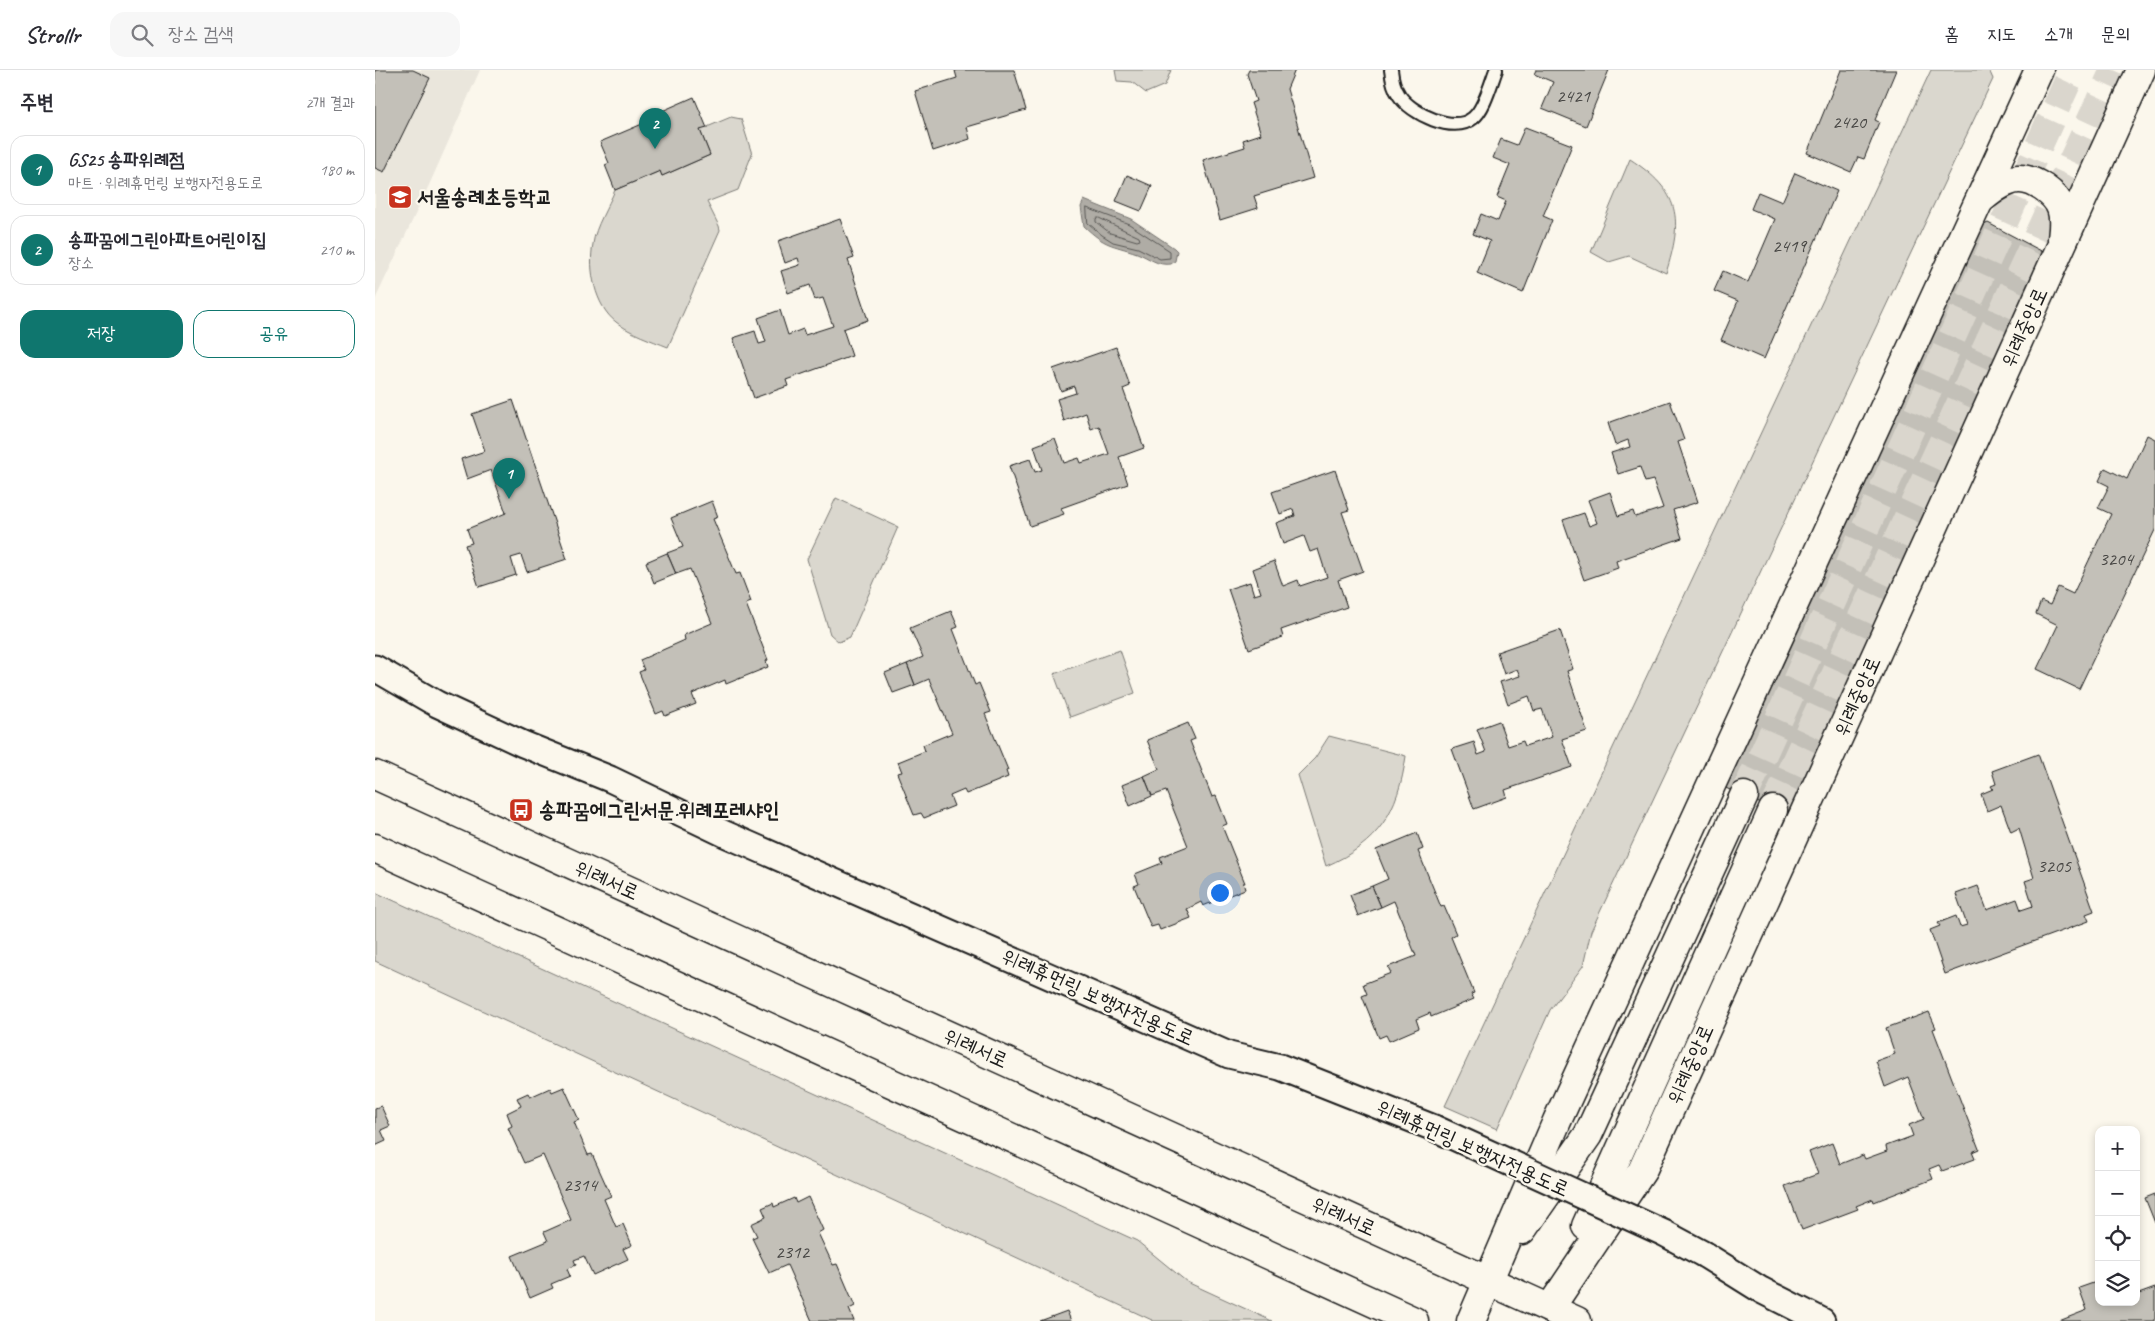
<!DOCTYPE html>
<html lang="ko">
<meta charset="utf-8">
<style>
body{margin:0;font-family:Caveat,"Poor Story",sans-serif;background:#f7f7f7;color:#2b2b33}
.controls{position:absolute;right:15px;bottom:15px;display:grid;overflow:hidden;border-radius:10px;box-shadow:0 2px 8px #0003}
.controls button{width:45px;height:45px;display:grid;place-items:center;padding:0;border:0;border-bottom:1px solid #e1e1e2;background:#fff;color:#2b2b33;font:25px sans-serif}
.you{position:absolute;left:844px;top:822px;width:18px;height:18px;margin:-12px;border:4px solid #fff;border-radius:50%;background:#1a73e8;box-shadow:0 0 0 8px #1a73e833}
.badge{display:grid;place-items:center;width:32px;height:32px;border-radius:50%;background:#0f766e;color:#fff;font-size:16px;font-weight:700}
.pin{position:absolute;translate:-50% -41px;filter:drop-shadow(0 1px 2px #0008)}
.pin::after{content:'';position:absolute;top:26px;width:18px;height:15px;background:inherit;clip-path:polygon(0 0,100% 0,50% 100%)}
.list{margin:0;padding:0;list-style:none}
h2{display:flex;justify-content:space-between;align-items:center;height:65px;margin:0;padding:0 20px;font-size:21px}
h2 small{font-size:16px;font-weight:400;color:#7c7c81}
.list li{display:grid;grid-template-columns:32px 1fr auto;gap:15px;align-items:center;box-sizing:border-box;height:70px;margin:0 10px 10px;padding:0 10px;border:1px solid #e1e1e2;border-radius:15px}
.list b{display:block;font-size:19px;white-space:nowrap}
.list p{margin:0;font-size:16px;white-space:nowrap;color:#7c7c81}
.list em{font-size:16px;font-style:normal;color:#7c7c81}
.actions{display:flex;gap:10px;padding:15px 20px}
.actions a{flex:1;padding:11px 0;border:1px solid #0f766e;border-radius:15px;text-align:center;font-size:18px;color:#0f766e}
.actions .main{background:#0f766e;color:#fff}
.icon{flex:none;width:28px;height:28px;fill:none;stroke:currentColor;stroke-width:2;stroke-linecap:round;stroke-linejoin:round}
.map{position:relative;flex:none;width:1780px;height:1251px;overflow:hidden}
header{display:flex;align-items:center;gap:30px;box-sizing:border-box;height:70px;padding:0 25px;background:#fff;border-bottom:1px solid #e1e1e2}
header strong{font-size:24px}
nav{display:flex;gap:28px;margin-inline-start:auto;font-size:18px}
.search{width:350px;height:45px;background:#f7f7f7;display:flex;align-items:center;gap:12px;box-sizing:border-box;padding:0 18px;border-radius:15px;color:#7c7c81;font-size:19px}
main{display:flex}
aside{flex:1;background:#fff}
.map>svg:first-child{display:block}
.built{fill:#eae6dc}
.green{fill:#dad7ce;stroke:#7b7a75}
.water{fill:#afaca5;stroke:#74726e}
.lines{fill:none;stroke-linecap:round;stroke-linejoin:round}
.shore{stroke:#575653;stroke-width:1}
.building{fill:#c3c0b8;stroke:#1c1c1c}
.secondary-tunnel{stroke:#dad6cd;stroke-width:28;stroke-dasharray:28 14;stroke-linecap:butt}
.lane-casing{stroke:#1c1c1c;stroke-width:16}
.street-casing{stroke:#1c1c1c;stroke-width:29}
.secondary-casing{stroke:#1c1c1c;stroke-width:31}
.primary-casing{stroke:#1c1c1c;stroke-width:31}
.lane{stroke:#fbf7ec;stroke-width:12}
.street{stroke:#fbf7ec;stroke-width:25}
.secondary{stroke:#fbf7ec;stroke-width:28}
.primary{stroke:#fbf7ec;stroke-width:28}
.street-bridge-casing{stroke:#1c1c1c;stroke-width:29;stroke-linecap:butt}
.street-bridge{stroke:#fbf7ec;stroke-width:25}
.labels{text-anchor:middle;stroke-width:4.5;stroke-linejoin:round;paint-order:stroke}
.number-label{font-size:19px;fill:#464543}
.poi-label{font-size:21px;font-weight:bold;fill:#1c1c1c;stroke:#fbf7ec;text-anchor:start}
.street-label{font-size:21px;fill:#1c1c1c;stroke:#fbf7ec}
</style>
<header>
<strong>Strollr</strong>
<div class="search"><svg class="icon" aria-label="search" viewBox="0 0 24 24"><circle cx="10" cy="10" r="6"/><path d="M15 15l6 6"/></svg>장소 검색</div>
<nav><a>홈</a><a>지도</a><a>소개</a><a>문의</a></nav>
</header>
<main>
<aside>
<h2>주변<small>2개 결과</small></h2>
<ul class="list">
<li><span class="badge">1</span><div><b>GS25 송파위례점</b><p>마트 · 위례휴먼링 보행자전용도로</p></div><em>180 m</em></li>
<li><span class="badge">2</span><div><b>송파꿈에그린아파트어린이집</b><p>장소</p></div><em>210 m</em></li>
</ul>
<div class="actions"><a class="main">저장</a><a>공유</a></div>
</aside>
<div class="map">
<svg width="1780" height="1251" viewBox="0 0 1780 1251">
<rect width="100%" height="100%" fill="#fbf7ec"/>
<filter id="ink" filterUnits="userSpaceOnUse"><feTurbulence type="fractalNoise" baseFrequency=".02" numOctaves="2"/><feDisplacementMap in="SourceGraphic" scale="10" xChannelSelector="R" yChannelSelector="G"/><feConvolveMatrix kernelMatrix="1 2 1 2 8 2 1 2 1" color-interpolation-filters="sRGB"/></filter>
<g filter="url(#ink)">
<polygon class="built" points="0,0 105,0 55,113 0,230"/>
<g class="green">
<polygon points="740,0 796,0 790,15 771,23 757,12 742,11"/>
<polygon points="1556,0 1614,0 1618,9 1216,861 1208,896 1175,940 1122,1059 1070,1036"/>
<path d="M356,47l10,2 11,35 -14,36 -31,12 12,24 1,4 -52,117c-17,-7 -37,-13 -52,-25 -21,-16 -28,-53 -23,-78 2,-17 16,-39 22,-54l45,-19 2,5 48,-21 -10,-25z"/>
<path d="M1255,89c51,33 53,60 36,114l-37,-17 -20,6 -18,-10z"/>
<polygon points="461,428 523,457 475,567 464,572 455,564 432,489"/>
<polygon points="745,580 760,623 695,647 679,604"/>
<path d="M954,666l77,20c-8,56 -27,87 -80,110l-28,-91 17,-17z"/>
<polygon points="0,822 762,1171 812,1212 897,1251 779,1251 0,891"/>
</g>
<path class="water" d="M709,130l47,19 43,29 3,3 -2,10 -4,3c-14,2 -21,-6 -34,-11 -26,-9 -31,-6 -53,-27l-3,-19z"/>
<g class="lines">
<g class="shore">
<polygon points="712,138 754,154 795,181 795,188 785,189 763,178 738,172 727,165 713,153"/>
<polygon points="724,148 764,167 765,170 762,171 735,163 721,152 721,149"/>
</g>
</g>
<g class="building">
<polygon points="0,0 38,0 55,8 9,102 0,98"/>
<polygon points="583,0 639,0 651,40 592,57 595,69 558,81 540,21 582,8 580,1"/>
<polygon points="874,0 920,0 912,19 938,108 879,126 883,138 845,150 828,90 870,77 868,70 886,64 876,33 881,31 872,4"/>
<polygon points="1161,0 1234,0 1211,56 1167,38 1178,12 1159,4"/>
<polygon points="1466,0 1521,0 1500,50 1504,52 1489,89 1483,87 1476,102 1432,83"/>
<polygon points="319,27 332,58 325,60 335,85 287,106 285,101 240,120 230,95 234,93 225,72 279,49 278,45"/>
<polygon points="1150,57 1197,75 1168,146 1177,150 1148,223 1102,203 1115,171 1098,164 1106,144 1123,151 1131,131 1122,127 1135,95 1118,88 1126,69 1142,75"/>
<polygon points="1420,103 1462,121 1389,289 1346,270 1363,231 1339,221 1348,201 1373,212 1400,149 1376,139 1383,122 1407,132"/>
<polygon points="752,105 777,116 766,141 741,131"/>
<polygon points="465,149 479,188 473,190 493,250 468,259 477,286 411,310 413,316 379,328 358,268 380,261 384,274 391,272 383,248 405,240 413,265 428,259 430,265 458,256 448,228 440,230 435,215 413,223 406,201 425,195 423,188 410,193 403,171"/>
<polygon points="1613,153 1672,184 1415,747 1344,715 1607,156"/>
<polygon points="741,277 755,316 748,319 769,378 744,387 753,414 686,438 689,444 655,456 634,396 655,389 660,402 667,400 659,376 680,368 689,393 704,388 706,393 734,384 724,356 716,359 711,343 689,351 682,329 701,323 699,316 686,321 678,299"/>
<polygon points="138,330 192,489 152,502 146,485 136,488 141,505 104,517 90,475 97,473 92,459 131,443 116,400 92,409 86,389 110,381 97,344"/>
<polygon points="1295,331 1309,370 1303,372 1323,432 1298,440 1307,468 1241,491 1243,498 1209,510 1188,450 1209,443 1214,456 1222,453 1213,430 1235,422 1243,446 1258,441 1260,447 1288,438 1278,410 1270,412 1265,397 1243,404 1236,383 1255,377 1253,370 1240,375 1233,353"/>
<polygon points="1772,365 1780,369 1780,460 1704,619 1662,599 1683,555 1661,544 1666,531 1675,535 1683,517 1698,524 1736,444 1723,438 1734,416 1724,411 1730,398 1752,409"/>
<polygon points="960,400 974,440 967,442 988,501 963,510 972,537 906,560 908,567 874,579 853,519 875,512 879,525 886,523 878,499 899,491 908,516 923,510 925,516 952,507 943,479 935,482 929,466 908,474 901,453 920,446 918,439 905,444 897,422"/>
<polygon points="337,431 343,447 338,449 361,504 365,503 376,532 371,534 393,590 391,591 393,597 351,614 350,610 317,624 321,634 290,646 288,641 281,644 264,602 269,600 265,590 310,570 309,565 337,553 315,499 301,504 292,483 308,477 296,448"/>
<polygon points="292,483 301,504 279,513 271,492"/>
<polygon points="576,541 583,557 578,559 600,615 604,613 616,642 610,644 633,700 631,701 633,707 591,724 589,720 575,726 579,736 549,748 546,743 539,745 522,703 527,702 523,692 550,681 548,675 577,663 554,609 540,615 532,594 548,587 535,558"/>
<polygon points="1185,560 1198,599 1192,601 1212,661 1187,669 1197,697 1130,720 1132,727 1099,739 1077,679 1099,672 1103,685 1111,682 1102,659 1124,651 1133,676 1148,671 1150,676 1177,667 1167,639 1159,641 1154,626 1133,634 1125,612 1145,606 1142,599 1129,604 1122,582"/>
<polygon points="532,594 540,615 518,623 510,603"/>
<polygon points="813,653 820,669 815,671 837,727 841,726 852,754 847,756 870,813 868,813 870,819 828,836 826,832 812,839 816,848 785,860 783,855 776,857 759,816 764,814 760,804 787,793 785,787 813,776 791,721 777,726 769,706 784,699 772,670"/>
<polygon points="1663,684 1719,841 1711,844 1714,851 1570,904 1555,860 1565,856 1563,853 1581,846 1585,857 1592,855 1581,824 1603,816 1612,840 1642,829 1646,840 1658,836 1650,811 1659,808 1644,758 1636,762 1626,735 1612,741 1606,724 1618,719 1616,716 1621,714 1617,701"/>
<polygon points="769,706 777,726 755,736 747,715"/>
<polygon points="1042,763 1048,779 1043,781 1066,837 1069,836 1081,864 1076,867 1099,923 1096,924 1099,929 1056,947 1055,943 1041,949 1044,958 1014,971 1011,965 1004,968 987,926 992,924 988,914 1016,903 1013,897 1041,886 1019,831 1006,837 997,816 1013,809 1001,780"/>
<polygon points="997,816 1006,837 983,846 975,825"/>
<polygon points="1554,942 1561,958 1558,959 1604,1079 1597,1082 1600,1089 1567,1101 1564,1095 1554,1099 1558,1109 1499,1132 1498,1129 1481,1136 1483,1139 1427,1160 1410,1116 1443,1104 1434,1082 1457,1073 1465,1094 1488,1085 1490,1089 1512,1081 1511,1076 1538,1066 1534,1055 1549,1049 1533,1007 1510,1017 1501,991 1520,984 1511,958"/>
<polygon points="189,1017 204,1050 199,1052 213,1085 217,1084 236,1126 229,1129 241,1157 248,1154 257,1175 248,1179 253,1189 218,1205 209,1186 199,1190 201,1195 192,1199 195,1206 176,1214 178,1218 155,1228 137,1186 173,1171 169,1162 196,1150 168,1085 149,1093 133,1058 137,1056 132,1043 146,1036 142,1028 153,1023 155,1027 175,1018 177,1022"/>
<polygon points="6,1036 15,1056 6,1060 11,1071 0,1076 0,1038"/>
<polygon points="1780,1124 1780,1153 1770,1128"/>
<polygon points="433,1127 448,1160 443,1163 458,1195 462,1194 480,1236 474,1239 479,1251 437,1251 412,1195 394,1203 377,1168 382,1166 376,1154 391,1147 387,1138 398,1133 399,1137 419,1128 421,1133"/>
<polygon points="1724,1211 1724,1232 1761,1232 1761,1225 1780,1218 1780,1251 1684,1251 1712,1240 1704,1218"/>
<polygon points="692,1241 696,1251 665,1251"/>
</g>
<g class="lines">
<g class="secondary-tunnel">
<polyline points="1369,726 1698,0"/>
<polyline points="1398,740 1739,0"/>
</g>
<defs>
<path id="lane" d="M1016,0c1,9 3,18 8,25 12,19 55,39 74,23 11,-8 18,-35 23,-48"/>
<g id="street">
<polyline points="0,598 62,634 148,674 235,709 350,764 854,985 905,997 1059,1058"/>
<polyline points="1330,1185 1386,1220 1447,1251"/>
</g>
<g id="secondary">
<path d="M1606,129c10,-8 23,-19 37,-20 16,-1 38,15 43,29 4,10 2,21 1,31"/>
<polyline points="1211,1156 1398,740"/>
<polyline points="1147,1160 1213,1065 1369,726"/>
<polyline points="1175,1238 1267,1101 1766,0"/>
<polyline points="1096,1251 1182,1051 1664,0"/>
</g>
<g id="primary">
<polyline points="0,705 1202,1251"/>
<polyline points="0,778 1039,1251"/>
</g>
</defs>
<use href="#lane" class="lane-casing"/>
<use href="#street" class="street-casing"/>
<use href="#secondary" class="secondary-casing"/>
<use href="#primary" class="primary-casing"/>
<use href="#lane" class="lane"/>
<use href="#street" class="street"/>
<use href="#secondary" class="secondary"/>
<use href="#primary" class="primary"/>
<defs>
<polyline id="street-bridge" points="1059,1058 1289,1163 1330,1185"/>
</defs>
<use href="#street-bridge" class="street-bridge-casing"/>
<use href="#street-bridge" class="street-bridge"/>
</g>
</g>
<defs>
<symbol id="school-square" viewBox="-11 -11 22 22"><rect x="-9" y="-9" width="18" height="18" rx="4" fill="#c8321e" stroke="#fbf7ec"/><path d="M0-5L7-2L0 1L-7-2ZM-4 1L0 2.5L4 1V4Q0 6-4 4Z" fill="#fff"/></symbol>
<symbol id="bus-square" viewBox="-11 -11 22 22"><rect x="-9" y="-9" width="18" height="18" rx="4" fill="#c8321e" stroke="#fbf7ec"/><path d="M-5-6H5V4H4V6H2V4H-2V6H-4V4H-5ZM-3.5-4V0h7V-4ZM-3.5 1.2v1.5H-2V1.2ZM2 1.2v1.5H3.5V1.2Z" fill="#fff"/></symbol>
</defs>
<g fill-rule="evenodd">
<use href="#school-square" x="11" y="113" width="28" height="28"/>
<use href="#bus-square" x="132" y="726" width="28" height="28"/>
</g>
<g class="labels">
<g class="number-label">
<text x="1198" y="32">2421</text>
<text x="1474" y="58">2420</text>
<text x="1414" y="182">2419</text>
<text x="1741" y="495">3204</text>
<text x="1679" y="802">3205</text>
<text x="205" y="1121">2314</text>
<text x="417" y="1188">2312</text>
</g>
<g class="poi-label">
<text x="42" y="134">서울송례초등학교</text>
<text x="164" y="747">송파꿈에그린서문.위례포레샤인</text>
</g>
<g class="street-label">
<text transform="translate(1649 257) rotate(-66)" y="7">위례중앙로</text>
<text transform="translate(1482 626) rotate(-66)" y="7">위례중앙로</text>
<text transform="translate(232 810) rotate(24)" y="7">위례서로</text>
<text transform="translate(723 927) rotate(24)" y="7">위례휴먼링 보행자전용도로</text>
<text transform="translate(601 978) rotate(24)" y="7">위례서로</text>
<text transform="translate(1315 994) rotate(-66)" y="7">위례중앙로</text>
<text transform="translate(1098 1078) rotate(24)" y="7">위례휴먼링 보행자전용도로</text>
<text transform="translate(969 1146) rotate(24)" y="7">위례서로</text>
</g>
</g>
</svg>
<div class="controls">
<button>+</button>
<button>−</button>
<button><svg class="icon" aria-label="locate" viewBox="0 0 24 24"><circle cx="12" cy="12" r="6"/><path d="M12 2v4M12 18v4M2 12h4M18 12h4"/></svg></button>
<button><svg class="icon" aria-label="layers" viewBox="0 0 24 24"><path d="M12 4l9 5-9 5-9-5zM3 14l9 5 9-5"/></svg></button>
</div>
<div class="you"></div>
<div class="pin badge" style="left:134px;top:429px">1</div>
<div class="pin badge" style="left:280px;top:79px">2</div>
</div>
</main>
